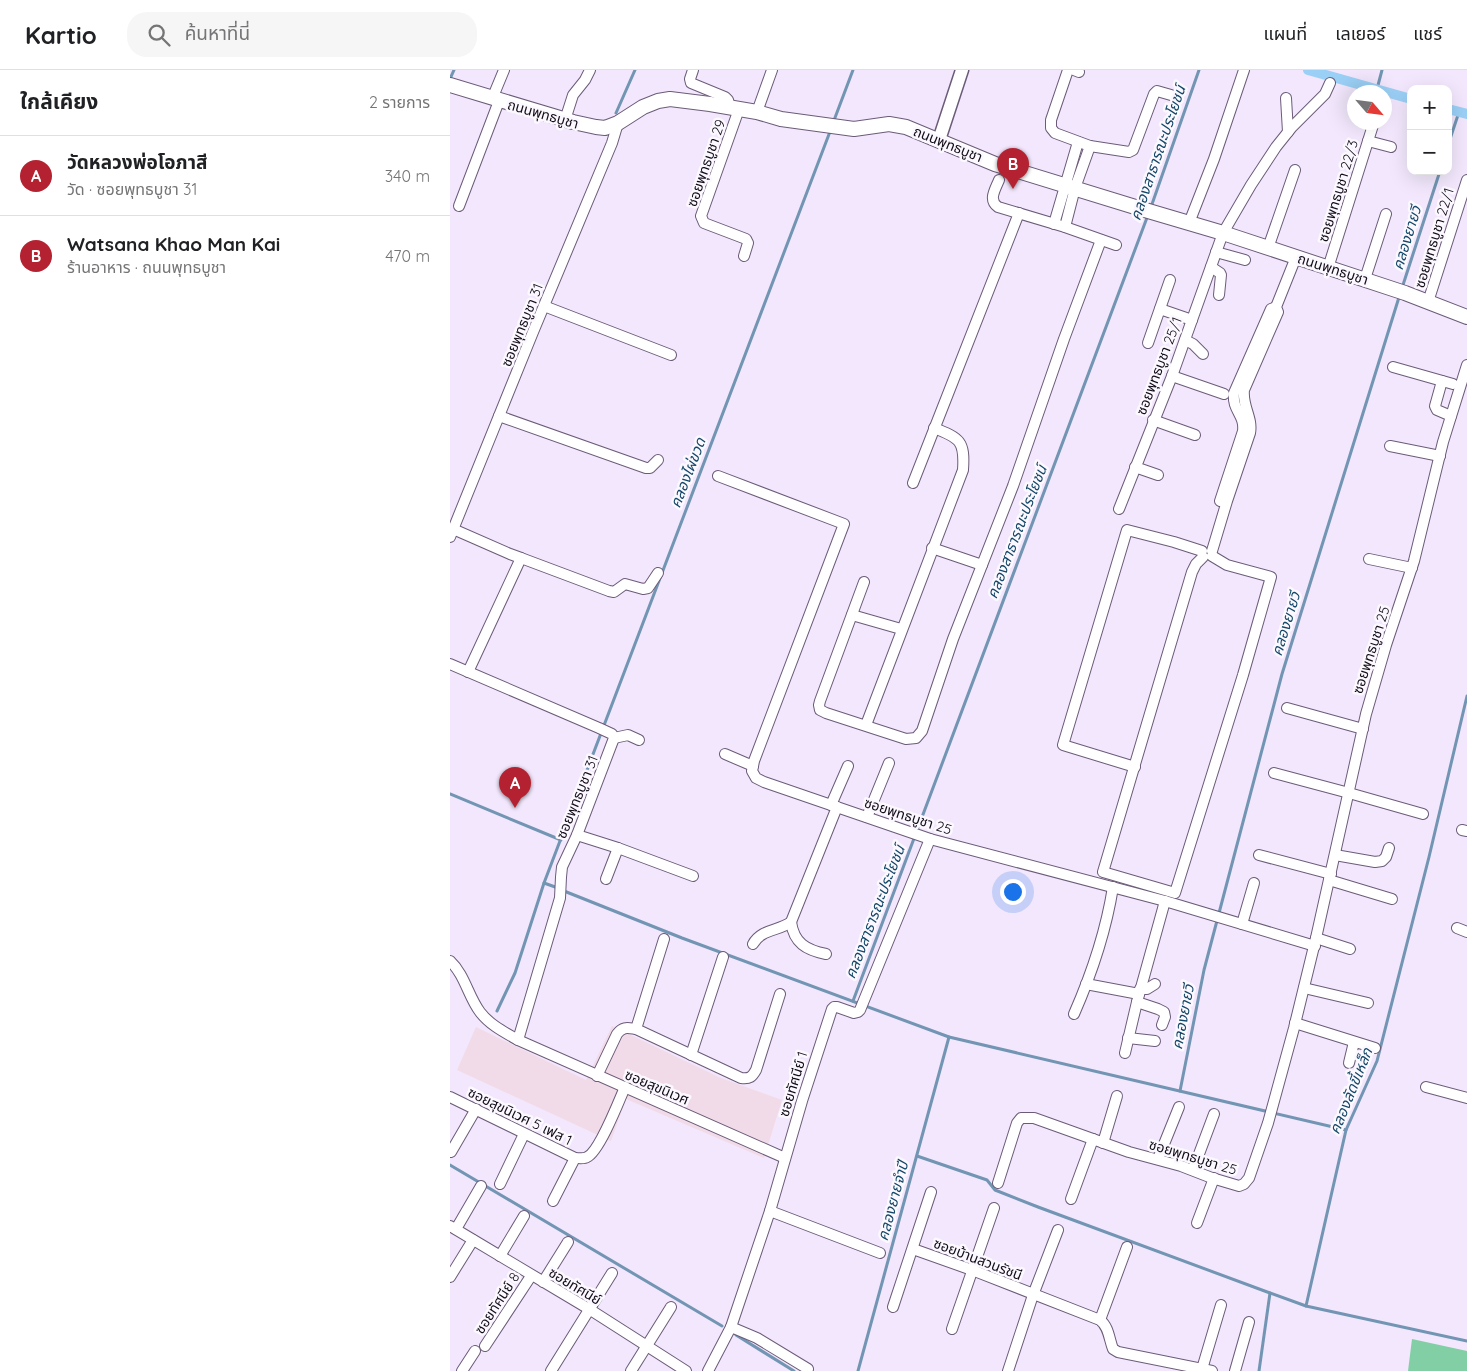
<!DOCTYPE html>
<html lang="th">
<meta charset="utf-8">
<style>
body{margin:0;font-family:Quicksand,"Noto Sans Thai",sans-serif;background:#f6f6f6;color:#202124}
.controls{position:absolute;right:15px;top:15px;display:grid;overflow:hidden;border-radius:10px;box-shadow:0 5px 20px #0002}
.controls button{width:45px;height:45px;display:grid;place-items:center;padding:0;border:0;border-bottom:1px solid #e0e0e0;background:#fff;color:#202124;font:25px sans-serif}
.compass{position:absolute;left:897px;top:15px;width:45px;height:45px;border-radius:50%;background:#fff;box-shadow:0 5px 20px #0002;rotate:118deg}
.you{position:absolute;left:562px;top:821px;width:18px;height:18px;margin:-12px;border:4px solid #fff;border-radius:50%;background:#1a73e8;box-shadow:0 0 0 8px #1a73e833}
.badge{display:grid;place-items:center;width:32px;height:32px;border-radius:50%;background:#b42231;color:#fff;font-size:16px;font-weight:700}
.pin{position:absolute;translate:-50% -41px;filter:drop-shadow(0 1px 2px #0008)}
.pin::after{content:'';position:absolute;top:26px;width:18px;height:15px;background:inherit;clip-path:polygon(0 0,100% 0,50% 100%)}
.list{margin:0;padding:0;list-style:none}
h2{display:flex;justify-content:space-between;align-items:center;height:65px;margin:0;padding:0 20px;font-size:21px}
h2 small{font-size:16px;font-weight:400;color:#757577}
.list li{display:grid;grid-template-columns:32px 1fr auto;gap:15px;align-items:center;box-sizing:border-box;height:80px;padding:0 20px;border-top:1px solid #e0e0e0}
.list b{display:block;font-size:19px;white-space:nowrap}
.list p{margin:0;font-size:16px;white-space:nowrap;color:#757577}
.list em{font-size:16px;font-style:normal;color:#757577}
.icon{flex:none;width:28px;height:28px;fill:none;stroke:currentColor;stroke-width:2;stroke-linecap:round;stroke-linejoin:round}
.map{position:relative;flex:none;width:1017px;height:1301px;overflow:hidden}
header{display:flex;align-items:center;gap:30px;box-sizing:border-box;height:70px;padding:0 25px;background:#fff;border-bottom:1px solid #e0e0e0}
header strong{font-size:24px}
nav{display:flex;gap:28px;margin-inline-start:auto;font-size:18px}
.search{width:350px;height:45px;background:#f6f6f6;display:flex;align-items:center;gap:12px;box-sizing:border-box;padding:0 18px;border-radius:20px;color:#757577;font-size:19px}
main{display:flex}
aside{flex:1;background:#fff}
.map>svg:first-child{display:block}
.commercial{fill:#f2dbe8}
.forest{fill:#83cfa5}
.lines{fill:none;stroke-linecap:round;stroke-linejoin:round}
.stream{stroke:#7295b3;stroke-width:3}
.canal{stroke:#9bd0f6;stroke-width:10}
.minor-casing{stroke:#6b5b78;stroke-width:12}
.tertiary-casing{stroke:#6b5b78;stroke-width:15}
.secondary-casing{stroke:#6b5b78;stroke-width:16}
.minor{stroke:#fff;stroke-width:10}
.tertiary{stroke:#fff;stroke-width:12}
.secondary{stroke:#fff;stroke-width:14}
.labels{text-anchor:middle;stroke-width:5;stroke-linejoin:round;paint-order:stroke}
.street-label{font-size:14px;fill:#120c17;stroke:#fcf8ff}
.water-label{font-size:15px;font-style:italic;fill:#134767;stroke:#fcf8ff}
</style>
<header>
<strong>Kartio</strong>
<div class="search"><svg class="icon" aria-label="search" viewBox="0 0 24 24"><circle cx="10" cy="10" r="6"/><path d="M15 15l6 6"/></svg>ค้นหาที่นี่</div>
<nav><a>แผนที่</a><a>เลเยอร์</a><a>แชร์</a></nav>
</header>
<main>
<aside>
<h2>ใกล้เคียง<small>2 รายการ</small></h2>
<ul class="list">
<li><span class="badge">A</span><div><b>วัดหลวงพ่อโอภาสี</b><p>วัด · ซอยพุทธบูชา 31</p></div><em>340 m</em></li>
<li><span class="badge">B</span><div><b>Watsana Khao Man Kai</b><p>ร้านอาหาร · ถนนพุทธบูชา</p></div><em>470 m</em></li>
</ul>
</aside>
<div class="map">
<svg width="1017" height="1301" viewBox="0 0 1017 1301">
<rect width="100%" height="100%" fill="#f2e7fc"/>
<polygon class="commercial" points="162,956 271,1008 332,1030 314,1088 176,1029 161,1071 7,1000 26,957 136,1010"/>
<polygon class="forest" points="962,1269 1017,1281 1017,1301 958,1301"/>
<g class="lines">
<g class="stream">
<polyline points="0,9 4,0"/>
<polyline points="927,19 932,0"/>
<polyline points="166,43 185,0"/>
<polyline points="383,53 403,0"/>
<polyline points="998,75 1009,42"/>
<polyline points="701,137 749,0"/>
<polyline points="952,218 990,101"/>
<polyline points="1017,626 979,787 927,991 896,1060 856,1236 1017,1271"/>
<polyline points="0,724 111,770"/>
<polyline points="94,813 108,818"/>
<polyline points="114,821 232,868 499,967 896,1060"/>
<polyline points="403,931 698,145"/>
<polyline points="47,941 65,903 94,813 381,59"/>
<polyline points="730,1021 754,900 832,604 950,224"/>
<polyline points="467,1086 537,1110 545,1120 588,1137 820,1223 856,1236"/>
<polyline points="0,1095 272,1256"/>
<polyline points="286,1265 344,1301"/>
<polyline points="408,1301 499,967"/>
<polyline points="809,1301 820,1223"/>
</g>
<g class="canal">
<polyline points="858,0 961,29"/>
<polyline points="998,39 1017,44"/>
</g>
<defs>
<g id="minor">
<polyline points="243,0 240,9 241,13 275,27 278,30 280,37"/>
<polyline points="618,0 601,50 601,58 605,63 640,76 679,82 683,80 704,24 707,21 721,25"/>
<polyline points="624,0 629,2"/>
<polyline points="836,28 838,62"/>
<polyline points="42,29 54,0"/>
<polyline points="289,39 251,146 254,153 296,169 298,173 294,186"/>
<polyline points="307,42 322,0"/>
<polyline points="115,50 123,25 135,10 140,0"/>
<polyline points="918,71 941,77"/>
<path d="M549,110c-4,10 -11,20 -1,27l67,20 51,18"/>
<polyline points="9,136 49,31"/>
<polyline points="739,153 764,89 794,0"/>
<polyline points="604,154 628,72"/>
<polyline points="615,157 625,118 640,76"/>
<polyline points="818,178 845,100"/>
<polyline points="766,182 795,190"/>
<polyline points="761,197 770,203 771,205 769,225"/>
<polyline points="878,198 924,52"/>
<polyline points="915,209 936,144"/>
<polyline points="978,232 1017,110"/>
<polyline points="94,236 221,285"/>
<polyline points="710,239 742,250"/>
<polyline points="735,270 743,274 753,284"/>
<polyline points="698,273 720,210"/>
<polyline points="943,297 1003,314"/>
<polyline points="722,306 774,324"/>
<polyline points="992,311 985,336 987,340 1001,346"/>
<polyline points="49,346 196,398 200,398 208,390"/>
<polyline points="703,350 745,365"/>
<polyline points="940,376 990,386"/>
<polyline points="685,397 708,405"/>
<polyline points="268,406 394,454 304,691 302,701 306,708 314,712 480,769 715,831 865,876"/>
<polyline points="463,413 569,143"/>
<path d="M770,431l23,-70c2,-17 -11,-20 -9,-38l37,-84 5,-2"/>
<polyline points="669,439 722,306 773,163 801,115 826,77 842,57 875,24 880,13"/>
<polyline points="3,459 60,484 71,488 18,602"/>
<polyline points="0,467 83,262 162,73 168,53"/>
<polyline points="482,478 532,495"/>
<path d="M762,481l15,-50 23,-68c3,-15 -8,-27 -6,-43l34,-78 -2,-5 20,-50"/>
<polyline points="753,487 746,494 742,502 653,802 725,823 793,605 821,507 777,495 762,486"/>
<polyline points="71,488 159,521 164,522 175,514 193,519 198,518 208,503"/>
<polyline points="919,489 962,498"/>
<polyline points="414,512 370,631 369,635 370,640 376,643 456,669 466,668 472,661 503,569 563,416 614,269 651,170"/>
<polyline points="402,545 451,559"/>
<polyline points="0,594 149,658 162,664 164,668 127,765 112,797 111,807 110,828 68,970"/>
<polyline points="837,638 913,659"/>
<path d="M416,655l97,-255c2,-29 -3,-32 -29,-42"/>
<polyline points="164,668 178,665 189,670"/>
<polyline points="275,684 303,696"/>
<polyline points="685,697 613,675 677,460 724,472 752,481"/>
<polyline points="824,703 899,723 973,744"/>
<polyline points="381,735 398,696"/>
<polyline points="417,747 439,693"/>
<polyline points="1012,760 1017,761"/>
<polyline points="127,765 168,778 243,806"/>
<polyline points="809,785 881,804"/>
<polyline points="885,785 925,792 932,791 936,787 939,778"/>
<polyline points="156,809 168,778"/>
<polyline points="879,810 942,829"/>
<path d="M341,852c3,21 15,28 35,32"/>
<polyline points="792,854 804,813"/>
<polyline points="1007,858 1017,862"/>
<polyline points="866,868 900,879"/>
<path d="M303,874c8,-15 26,-13 38,-22l46,-115"/>
<path d="M0,891c15,14 18,35 30,51 10,13 24,20 38,28l267,118"/>
<polyline points="636,914 689,924"/>
<polyline points="854,918 918,933"/>
<polyline points="690,919 697,919 705,914"/>
<polyline points="687,932 708,939 714,942 715,947 712,955"/>
<path d="M624,944c18,-41 32,-83 39,-127"/>
<polyline points="845,953 925,978"/>
<polyline points="186,959 214,869"/>
<polyline points="678,968 705,971"/>
<polyline points="675,983 687,932 715,831"/>
<polyline points="241,985 273,887"/>
<polyline points="899,993 904,972"/>
<path d="M147,1006l20,-42c6,-8 11,-6 19,-5l105,49c9,1 11,-1 15,-8l24,-76"/>
<polyline points="976,1017 1017,1028"/>
<path d="M0,1027l125,61c4,0 9,1 12,-1 12,-5 32,-56 38,-70"/>
<polyline points="653,1073 667,1026"/>
<polyline points="1,1082 26,1039"/>
<polyline points="708,1089 729,1037"/>
<polyline points="743,1100 764,1044"/>
<polyline points="548,1113 567,1053 571,1048 584,1048 679,1082 731,1096 762,1108 789,1116 794,1114 799,1108 818,1053 844,958 866,868 916,644 936,575 964,491 993,372 1017,295"/>
<polyline points="50,1114 74,1064"/>
<polyline points="621,1129 643,1069"/>
<polyline points="103,1131 125,1088"/>
<polyline points="320,1141 430,1183"/>
<polyline points="747,1153 764,1108"/>
<polyline points="0,1156 139,1239 236,1301"/>
<polyline points="6,1159 31,1116"/>
<path d="M463,1179l59,21 128,50c9,7 9,19 13,29l5,3 94,19"/>
<polyline points="50,1186 74,1146"/>
<polyline points="0,1207 23,1170"/>
<polyline points="93,1212 118,1172"/>
<polyline points="443,1237 481,1122"/>
<polyline points="650,1250 677,1177"/>
<polyline points="281,1257 307,1268 358,1299"/>
<polyline points="502,1259 544,1138"/>
<polyline points="35,1276 81,1206"/>
<polyline points="752,1299 771,1235"/>
<polyline points="12,1301 25,1281"/>
<polyline points="101,1301 162,1203"/>
<polyline points="181,1301 221,1237"/>
<polyline points="258,1301 281,1257 320,1141 352,1031 382,939 384,937 387,937 404,943 408,942 410,940 480,769"/>
<polyline points="558,1301 583,1225 608,1160"/>
<polyline points="785,1301 799,1252"/>
</g>
<polyline id="tertiary" points="489,70 512,0"/>
<polyline id="secondary" points="0,15 123,52 146,57 155,58 168,53 193,37 208,31 220,29 260,34 307,42 331,49 404,59 439,54 456,57 545,94 695,140 773,163 955,223 1017,247"/>
</defs>
<use href="#minor" class="minor-casing"/>
<use href="#tertiary" class="tertiary-casing"/>
<use href="#secondary" class="secondary-casing"/>
<use href="#minor" class="minor"/>
<use href="#tertiary" class="tertiary"/>
<use href="#secondary" class="secondary"/>
</g>
<g class="labels">
<g class="street-label">
<text transform="translate(93 44) rotate(16)" y="5">ถนนพุทธบูชา</text>
<text transform="translate(498 74) rotate(22)" y="5">ถนนพุทธบูชา</text>
<text transform="translate(256 93) rotate(-71)" y="5">ซอยพุทธบูชา 29</text>
<text transform="translate(888 121) rotate(-73)" y="5">ซอยพุทธบูชา 22/3</text>
<text transform="translate(984 168) rotate(-73)" y="5">ซอยพุทธบูชา 22/1</text>
<text transform="translate(883 199) rotate(18)" y="5">ถนนพุทธบูชา</text>
<text transform="translate(72 255) rotate(-68)" y="5">ซอยพุทธบูชา 31</text>
<text transform="translate(709 296) rotate(-69)" y="5">ซอยพุทธบูชา 25/1</text>
<text transform="translate(921 580) rotate(-72)" y="5">ซอยพุทธบูชา 25</text>
<text transform="translate(127 727) rotate(-68)" y="5">ซอยพุทธบูชา 31</text>
<text transform="translate(458 746) rotate(18)" y="5">ซอยพุทธบูชา 25</text>
<text transform="translate(343 1014) rotate(-73)" y="5">ซอยทัศนีย์ 1</text>
<text transform="translate(207 1017) rotate(23)" y="5">ซอยสุขนิเวศ</text>
<text transform="translate(70 1046) rotate(26)" y="5">ซอยสุขนิเวศ 5 เฟส 1</text>
<text transform="translate(743 1087) rotate(17)" y="5">ซอยพุทธบูชา 25</text>
<text transform="translate(528 1189) rotate(21)" y="5">ซอยบ้านสวนรัชนี</text>
<text transform="translate(125 1216) rotate(31)" y="5">ซอยทัศนีย์</text>
<text transform="translate(47 1233) rotate(-57)" y="5">ซอยทัศนีย์ 8</text>
</g>
<g class="water-label">
<text transform="translate(708 83) rotate(-71)" y="5">คลองสาธารณะประโยชน์</text>
<text transform="translate(957 168) rotate(-73)" y="5">คลองยายวี</text>
<text transform="translate(238 403) rotate(-69)" y="5">คลองไผ่ขวด</text>
<text transform="translate(567 462) rotate(-69)" y="5">คลองสาธารณะประโยชน์</text>
<text transform="translate(836 554) rotate(-73)" y="5">คลองยายวี</text>
<text transform="translate(425 842) rotate(-69)" y="5">คลองสาธารณะประโยชน์</text>
<text transform="translate(733 947) rotate(-79)" y="5">คลองยายวี</text>
<text transform="translate(901 1021) rotate(-68)" y="5">คลองลัดขี้เหล็ก</text>
<text transform="translate(443 1131) rotate(-75)" y="5">คลองยายจำปี</text>
</g>
</g>
</svg>
<div class="controls">
<button>+</button>
<button>−</button>
</div>
<svg class="compass" viewBox="-18 -18 36 36"><path d="M0-13l5 13h-10z" fill="#e53935"/><path d="M0 13l5-13h-10z" fill="#757577"/></svg>
<div class="you"></div>
<div class="pin badge" style="left:65px;top:738px">A</div>
<div class="pin badge" style="left:563px;top:119px">B</div>
</div>
</main>
